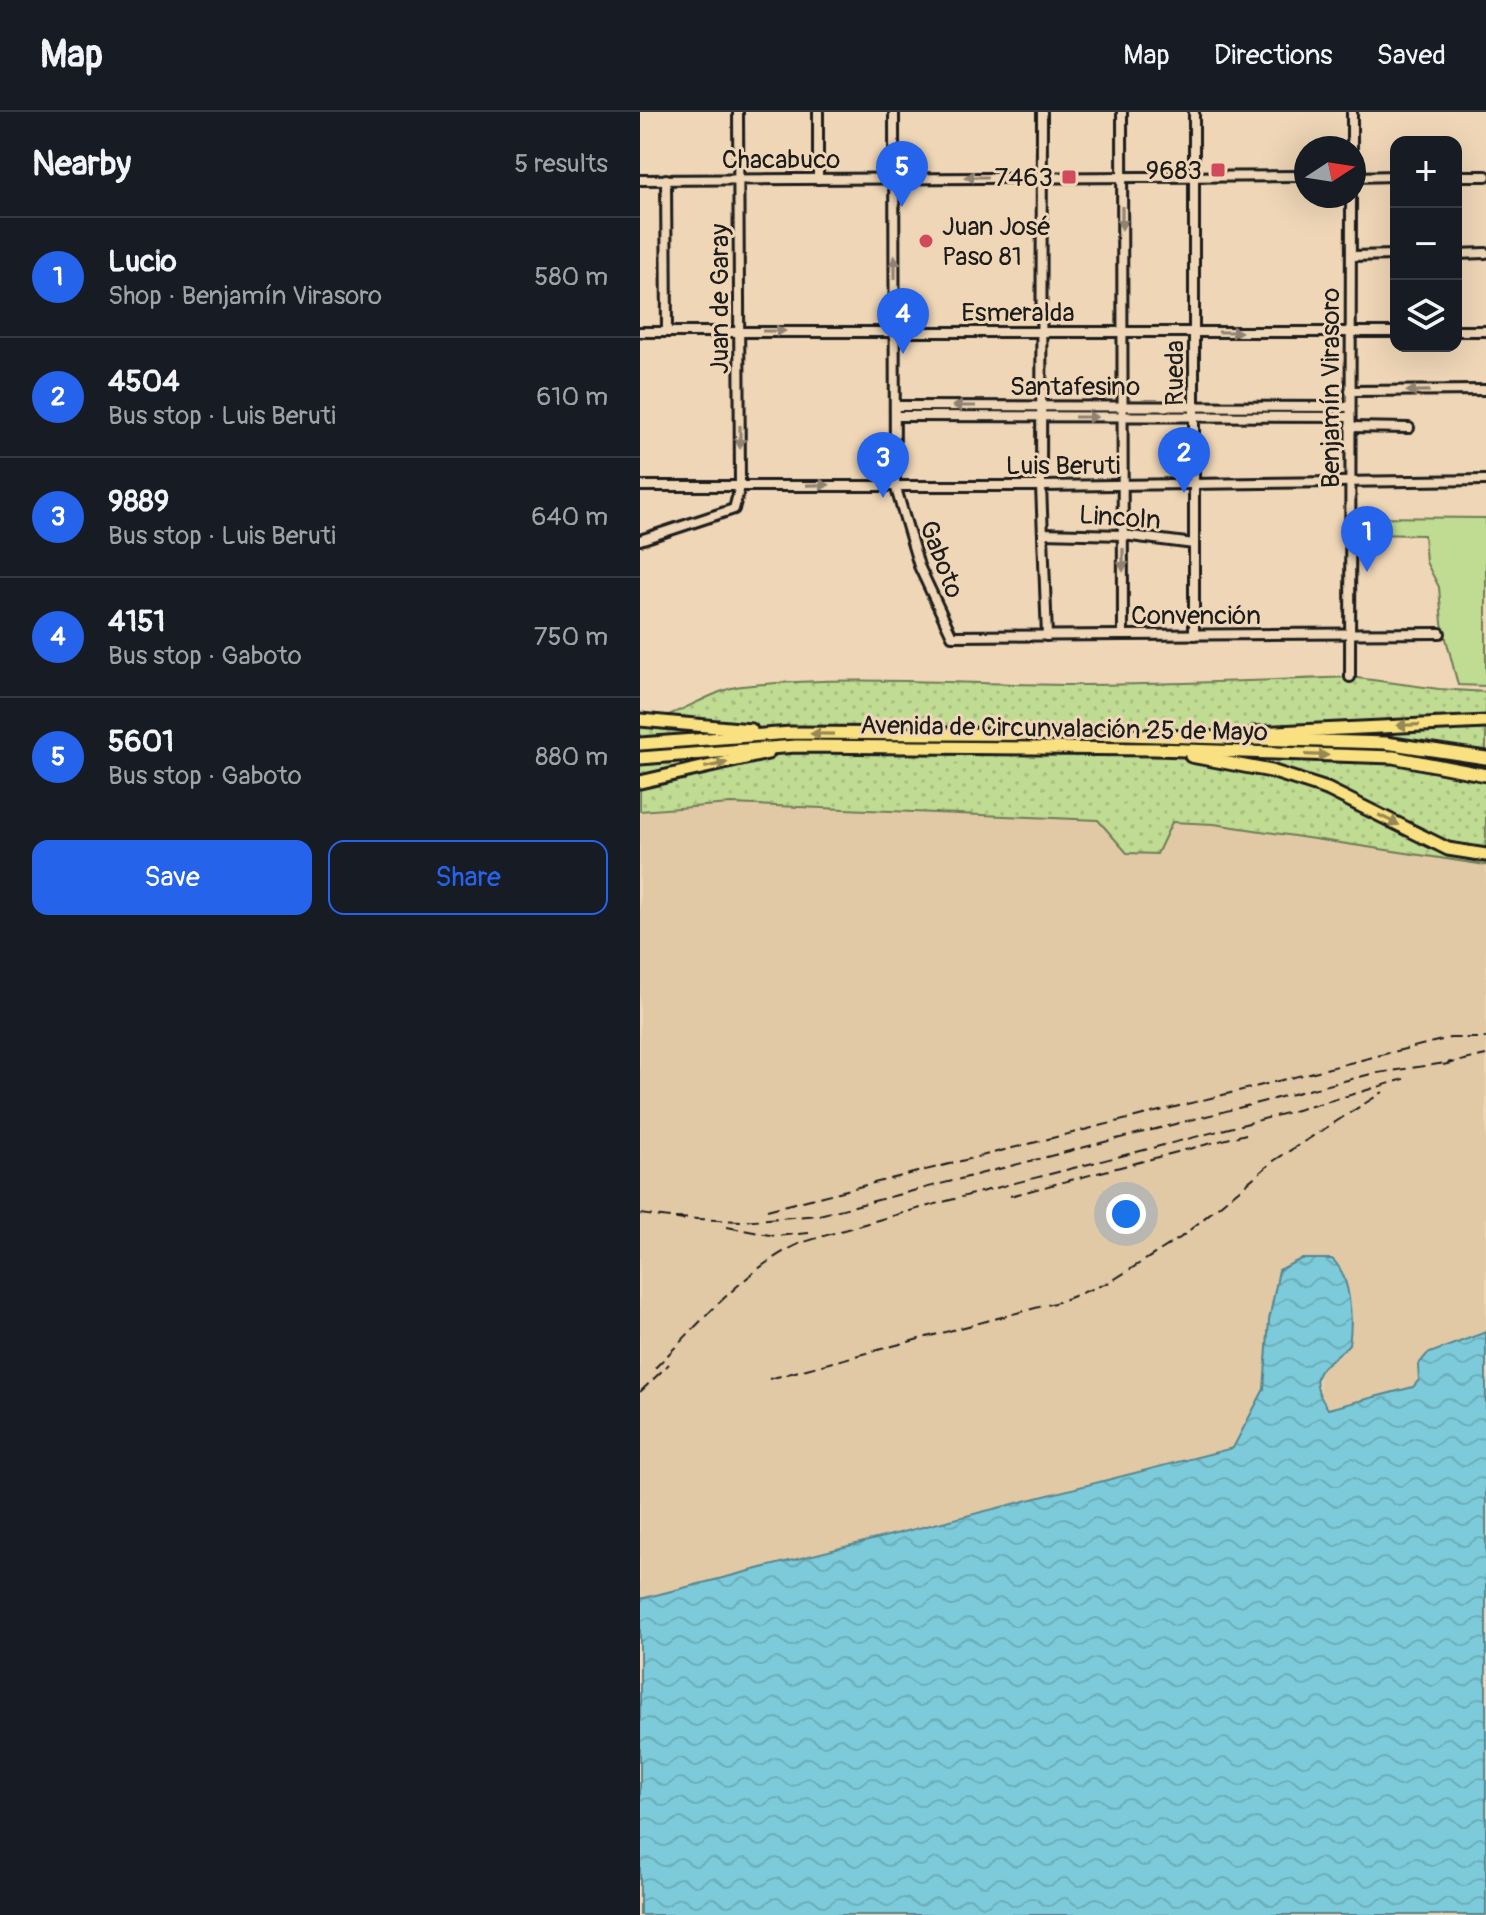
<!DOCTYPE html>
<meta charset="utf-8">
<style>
body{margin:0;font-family:Pangolin,sans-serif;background:#242831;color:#f1f3f6}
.controls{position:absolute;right:24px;top:24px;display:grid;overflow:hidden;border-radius:16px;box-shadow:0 8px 32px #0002}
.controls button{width:72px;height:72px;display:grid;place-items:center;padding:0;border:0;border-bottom:2px solid #363941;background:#171b24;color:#f1f3f6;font:40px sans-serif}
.compass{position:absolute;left:654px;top:24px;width:72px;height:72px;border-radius:50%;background:#171b24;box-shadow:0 8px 32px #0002;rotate:78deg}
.you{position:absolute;left:486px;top:1102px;width:28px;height:28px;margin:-20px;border:6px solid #fff;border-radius:50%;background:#1a73e8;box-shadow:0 0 0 12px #1a73e833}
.badge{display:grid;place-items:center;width:52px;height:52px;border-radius:50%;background:#2563eb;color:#fff;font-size:26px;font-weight:700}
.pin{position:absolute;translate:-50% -66px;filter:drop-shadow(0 2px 4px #0008)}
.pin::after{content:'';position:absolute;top:42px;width:28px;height:24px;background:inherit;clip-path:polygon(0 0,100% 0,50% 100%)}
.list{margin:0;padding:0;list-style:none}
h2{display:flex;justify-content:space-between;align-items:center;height:104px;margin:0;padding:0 32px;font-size:34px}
h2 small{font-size:26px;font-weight:400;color:#9ea1a6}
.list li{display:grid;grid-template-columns:52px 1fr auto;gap:24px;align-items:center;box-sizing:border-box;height:120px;padding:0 32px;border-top:2px solid #363941}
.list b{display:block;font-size:30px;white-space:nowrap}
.list p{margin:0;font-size:26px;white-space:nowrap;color:#9ea1a6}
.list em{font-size:26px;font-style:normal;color:#9ea1a6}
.actions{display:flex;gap:16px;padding:24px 32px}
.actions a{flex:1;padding:18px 0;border:2px solid #2563eb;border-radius:16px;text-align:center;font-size:28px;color:#2563eb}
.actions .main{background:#2563eb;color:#fff}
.icon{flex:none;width:44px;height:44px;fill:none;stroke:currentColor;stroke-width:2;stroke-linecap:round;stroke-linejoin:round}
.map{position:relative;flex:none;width:846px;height:1803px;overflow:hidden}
header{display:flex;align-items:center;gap:48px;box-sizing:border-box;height:112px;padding:0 40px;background:#171b24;border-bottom:2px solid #363941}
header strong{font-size:38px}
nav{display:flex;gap:44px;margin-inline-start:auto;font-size:28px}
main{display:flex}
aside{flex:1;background:#171b24}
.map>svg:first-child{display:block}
.built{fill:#e2c9a5}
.grass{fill:url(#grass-dots);stroke:#6e7c57;stroke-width:2}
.park{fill:#c0db92;stroke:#6e7c57;stroke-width:2}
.water{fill:url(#water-waves);stroke:#56858e;stroke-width:2}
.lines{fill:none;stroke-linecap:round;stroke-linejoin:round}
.minor-casing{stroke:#1c1c1c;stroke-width:14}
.highway-casing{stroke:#1c1c1c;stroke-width:17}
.minor{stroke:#eed6b6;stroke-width:8}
.highway{stroke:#f9e181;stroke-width:11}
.rail{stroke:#1c1c1c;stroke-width:2;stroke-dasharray:12 6;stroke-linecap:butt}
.oneway{fill:#908271}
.oneway2{fill:#968854}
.poi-dot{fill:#d1495b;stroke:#eed6b6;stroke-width:3}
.labels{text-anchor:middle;stroke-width:6;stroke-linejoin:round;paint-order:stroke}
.street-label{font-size:26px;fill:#1c1c1c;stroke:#eed6b6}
.poi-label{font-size:26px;fill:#1c1c1c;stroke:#eed6b6;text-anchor:end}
</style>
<header>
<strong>Map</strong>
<nav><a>Map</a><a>Directions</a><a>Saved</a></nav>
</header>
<main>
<aside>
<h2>Nearby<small>5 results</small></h2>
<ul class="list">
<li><span class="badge">1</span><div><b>Lucio</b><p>Shop · Benjamín Virasoro</p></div><em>580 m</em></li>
<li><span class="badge">2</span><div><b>4504</b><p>Bus stop · Luis Beruti</p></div><em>610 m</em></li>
<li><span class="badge">3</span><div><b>9889</b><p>Bus stop · Luis Beruti</p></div><em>640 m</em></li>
<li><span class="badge">4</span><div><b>4151</b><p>Bus stop · Gaboto</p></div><em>750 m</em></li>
<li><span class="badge">5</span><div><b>5601</b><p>Bus stop · Gaboto</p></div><em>880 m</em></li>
</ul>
<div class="actions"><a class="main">Save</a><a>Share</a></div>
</aside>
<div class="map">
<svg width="846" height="1803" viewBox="0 0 846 1803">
<defs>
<pattern id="grass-dots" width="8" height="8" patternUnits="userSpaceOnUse" patternTransform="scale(2)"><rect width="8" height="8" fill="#c0db92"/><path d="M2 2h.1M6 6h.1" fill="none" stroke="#a4bb7d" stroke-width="1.8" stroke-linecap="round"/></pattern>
<pattern id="water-waves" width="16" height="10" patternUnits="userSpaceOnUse" patternTransform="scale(2)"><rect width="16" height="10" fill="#7dcbda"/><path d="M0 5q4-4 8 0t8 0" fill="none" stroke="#6baeba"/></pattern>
</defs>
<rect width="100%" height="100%" fill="#eed6b6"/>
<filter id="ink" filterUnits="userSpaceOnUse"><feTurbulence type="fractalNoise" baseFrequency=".0125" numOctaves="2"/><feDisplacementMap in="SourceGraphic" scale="16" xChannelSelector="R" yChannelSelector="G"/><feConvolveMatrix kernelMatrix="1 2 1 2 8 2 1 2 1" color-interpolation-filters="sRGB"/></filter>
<g filter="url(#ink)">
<polygon class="built" points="91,692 458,708 488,741 532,710 604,714 846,753 846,1220 787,1242 778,1253 779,1268 773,1275 688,1297 680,1282 679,1255 696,1245 711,1221 702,1161 635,1168 624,1277 593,1336 0,1487 0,699"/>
<path class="grass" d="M710,565l89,12 47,3v173l-272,-41 -42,-2 -15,32 -30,-1 -29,-33 -367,-16 -91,7v-91c26,5 71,-31 102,-34 106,-11 215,-2 322,-1 95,0 191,-4 286,-8z"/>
<polygon class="park" points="722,405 846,406 846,574 818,573 802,511 799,475 786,450 784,423 721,422"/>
<path class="water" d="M661,1147h31c19,16 21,62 17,85 -20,23 -49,25 -21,65l85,-22 6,-7 -1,-15 9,-11 59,-22v583h-846v-316l593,-151 31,-59 5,-69 10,-50z"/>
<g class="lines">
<defs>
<g id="minor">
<polyline points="178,0 178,67"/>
<polyline points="254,0 255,373 279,454 312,524 800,521"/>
<polyline points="402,0 401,374 407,524"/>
<polyline points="482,0 483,523"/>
<polyline points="712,36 712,0"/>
<polyline points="816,64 846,64"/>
<polyline points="714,65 756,64"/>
<polyline points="26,67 27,220"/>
<polyline points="0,68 666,64"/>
<polyline points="816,142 846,141"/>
<polyline points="711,144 756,143"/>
<polyline points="816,219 846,219"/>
<polyline points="0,220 756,220"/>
<polyline points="710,279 846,278"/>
<polyline points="256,294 710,295"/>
<polyline points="256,304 710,305"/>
<polyline points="710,315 769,316"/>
<polyline points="0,374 401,374 846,368"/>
<polyline points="403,421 483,423 554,432"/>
<polyline points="0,428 94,397 100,374 98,0"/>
<polyline points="554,523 554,0"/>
<polyline points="710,565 711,84"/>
</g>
<g id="highway">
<polyline points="0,608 111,618"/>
<polyline points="615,621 846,610"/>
<polyline points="0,632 151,621 486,623 746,631 846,646"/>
<polyline points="551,644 631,659 687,677 808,737 846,743"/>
<polyline points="0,646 156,634 515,637 753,645 846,663"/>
<polyline points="0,670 128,641"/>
</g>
</defs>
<use href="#minor" class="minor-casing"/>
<use href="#highway" class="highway-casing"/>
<use href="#minor" class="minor"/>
<use href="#highway" class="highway"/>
<g class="rail">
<polyline points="803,953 846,943"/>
<polyline points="370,1084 606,1022"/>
<polyline points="127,1098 757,939 810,926 846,926"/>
<polyline points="0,1102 44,1108"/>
<polyline points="35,1106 101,1109 179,1103 731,962 812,950"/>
<polyline points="87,1115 135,1124 169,1121"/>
<path d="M15,1256c40,-40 94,-103 146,-125 199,-62 404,-103 603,-164"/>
<polyline points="129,1267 418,1190 470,1170 540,1126 635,1048 743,980"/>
<polyline points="0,1280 29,1252"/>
</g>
</g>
<defs><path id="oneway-solid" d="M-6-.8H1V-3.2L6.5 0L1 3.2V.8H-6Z" transform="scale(2)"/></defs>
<g class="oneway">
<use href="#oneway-solid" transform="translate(336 65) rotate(180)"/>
<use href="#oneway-solid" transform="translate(482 106) rotate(90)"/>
<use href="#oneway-solid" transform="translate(255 155) rotate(-90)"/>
<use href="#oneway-solid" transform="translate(134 219)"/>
<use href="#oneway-solid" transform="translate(590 220)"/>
<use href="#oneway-solid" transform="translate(778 279) rotate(179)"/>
<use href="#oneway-solid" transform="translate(324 294) rotate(-180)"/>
<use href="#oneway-solid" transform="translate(446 305)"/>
<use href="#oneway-solid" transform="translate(100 325) rotate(90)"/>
<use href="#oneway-solid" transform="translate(178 373) rotate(-1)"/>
<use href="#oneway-solid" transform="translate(483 448) rotate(90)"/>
</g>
<g class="oneway2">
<use href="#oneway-solid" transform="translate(768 613) rotate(178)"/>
<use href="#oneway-solid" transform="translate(182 622) rotate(-179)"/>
<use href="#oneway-solid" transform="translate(677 643) rotate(2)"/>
<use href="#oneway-solid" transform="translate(76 653) rotate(-12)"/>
<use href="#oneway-solid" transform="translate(749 708) rotate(26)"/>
</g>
</g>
<g class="poi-dot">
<rect x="570" y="50" width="16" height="16" rx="4"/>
<rect x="421" y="57" width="16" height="16" rx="4"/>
<circle cx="286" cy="129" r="8"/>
</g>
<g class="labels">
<g class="street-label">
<text x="141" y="56">Chacabuco</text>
<text transform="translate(79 187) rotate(-90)" y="9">Juan de Garay</text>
<text x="378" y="209">Esmeralda</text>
<text transform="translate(534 261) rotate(-90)" y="9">Rueda</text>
<text x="435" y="283">Santafesino</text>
<text transform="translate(690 276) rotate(-90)" y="9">Benjamín Virasoro</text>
<text x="423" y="362">Luis Beruti</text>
<text transform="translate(480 405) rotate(4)" y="9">Lincoln</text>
<text transform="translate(302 447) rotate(69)" y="9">Gaboto</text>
<text x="556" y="512">Convención</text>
<text transform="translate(424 616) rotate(1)" y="9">Avenida de Circunvalación 25 de Mayo</text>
</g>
<g class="poi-label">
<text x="562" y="67">9683</text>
<text x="413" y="74">7463</text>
<text x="302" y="123" text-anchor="start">Juan José<tspan x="302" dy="30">Paso 81</tspan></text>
</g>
</g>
</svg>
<div class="controls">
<button>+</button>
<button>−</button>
<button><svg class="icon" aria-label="layers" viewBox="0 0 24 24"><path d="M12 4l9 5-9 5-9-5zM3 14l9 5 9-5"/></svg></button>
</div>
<svg class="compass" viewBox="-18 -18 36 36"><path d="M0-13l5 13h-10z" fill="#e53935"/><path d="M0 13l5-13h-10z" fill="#9ea1a6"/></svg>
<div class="you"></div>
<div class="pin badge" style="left:727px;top:460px">1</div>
<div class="pin badge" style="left:544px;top:381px">2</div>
<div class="pin badge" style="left:243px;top:386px">3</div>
<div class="pin badge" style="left:263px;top:242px">4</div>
<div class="pin badge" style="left:262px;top:95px">5</div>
</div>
</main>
